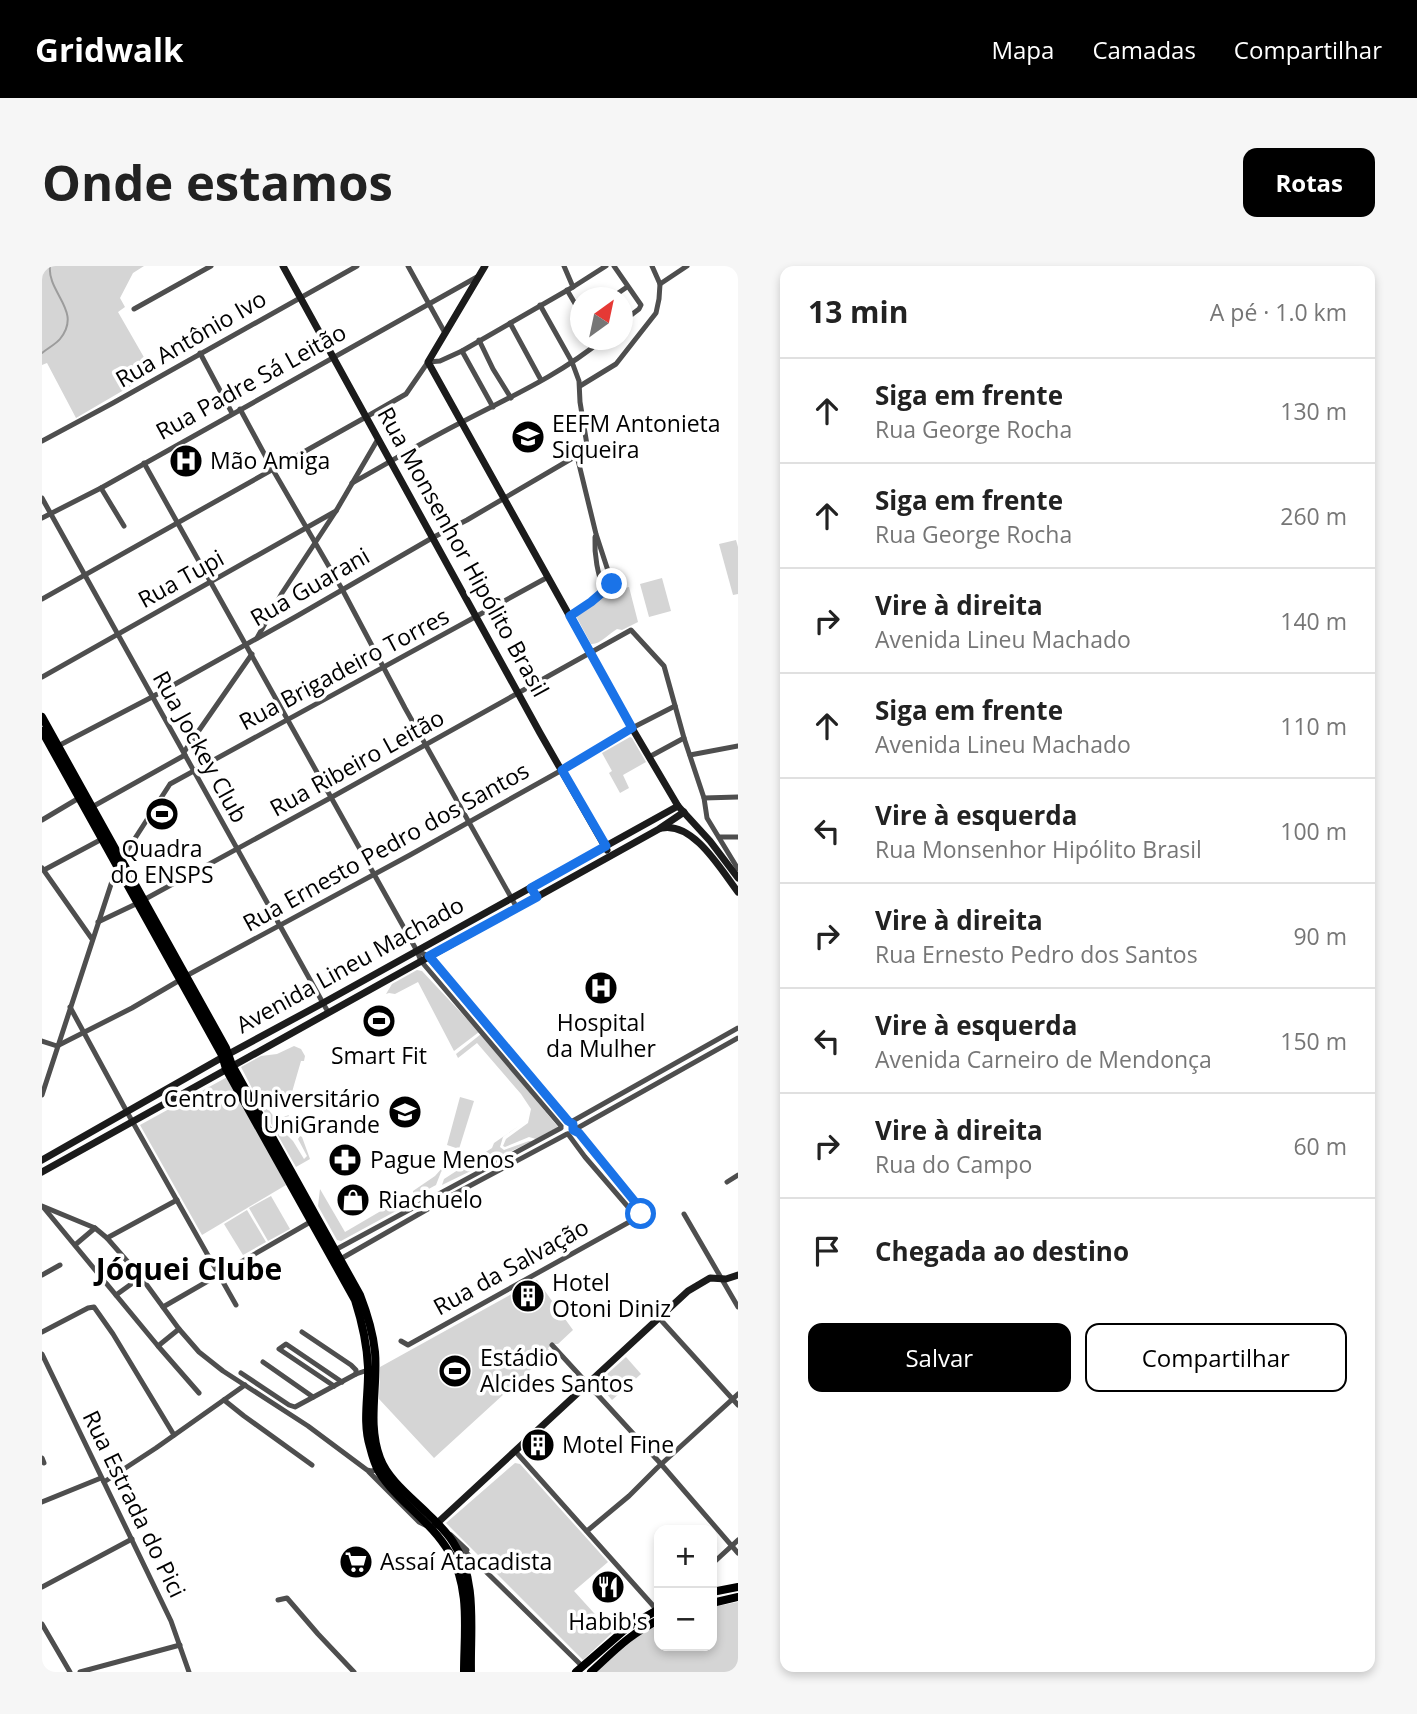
<!DOCTYPE html>
<html lang="pt">
<meta charset="utf-8">
<style>
body{margin:0;font-family:"Open Sans",sans-serif;background:#f6f6f6;color:#222}
.controls{position:absolute;right:21px;bottom:21px;display:grid;overflow:hidden;border-radius:14px;box-shadow:0 4px 10px #0003}
.controls button{width:63px;height:63px;display:grid;place-items:center;padding:0;border:0;border-bottom:2px solid #e0e0e0;background:#fff;color:#222;font:35px sans-serif}
.compass{position:absolute;left:528px;top:21px;width:63px;height:63px;border-radius:50%;background:#fff;box-shadow:0 4px 10px #0003;rotate:33deg}
.stop{position:absolute;width:21px;height:21px;margin:-16px;border:5px solid #1a73e8;border-radius:50%;background:#fff}
.stop.end{background:#1a73e8;border-color:#fff;box-shadow:0 2px 7px #0008}
.list{margin:0;padding:0;list-style:none}
h2{display:flex;justify-content:space-between;align-items:center;height:91px;margin:0;padding:0 28px;font-size:30px}
h2 small{font-size:23px;font-weight:400;color:#767676}
.list li{display:grid;grid-template-columns:46px 1fr auto;gap:21px;align-items:center;box-sizing:border-box;height:105px;padding:0 28px;border-top:2px solid #e0e0e0}
.list b{display:block;font-size:26px;white-space:nowrap}
.list p{margin:0;font-size:23px;white-space:nowrap;color:#767676}
.list em{font-size:23px;font-style:normal;color:#767676}
.actions{display:flex;gap:14px;padding:21px 28px}
.actions a{flex:1;padding:16px 0;border:2px solid #000;border-radius:14px;text-align:center;font-size:24px;color:#000}
.actions .main{background:#000;color:#fff}
.icon{flex:none;width:38px;height:38px;fill:none;stroke:currentColor;stroke-width:2;stroke-linecap:round;stroke-linejoin:round}
.map{position:relative;flex:none;width:696px;height:1406px;overflow:hidden;border-radius:14px}
header{display:flex;align-items:center;gap:42px;box-sizing:border-box;height:98px;padding:0 35px;background:#000;color:#fff}
header strong{font-size:33px}
nav{display:flex;gap:38px;margin-inline-start:auto;font-size:24px}
.intro{display:flex;align-items:center;justify-content:space-between;box-sizing:border-box;height:168px;padding:0 42px}
h1{margin:0;font-size:49px}
.button{padding:18px 32px;border-radius:14px;background:#000;color:#fff;font-size:24px;font-weight:700}
main{display:flex;gap:42px;padding:0 42px}
aside{flex:1;background:#fff;border-radius:14px;box-shadow:0 4px 10px #0003}
.map>svg:first-child{display:block}
.green{fill:#d5d5d5}
.lines{fill:none;stroke-linecap:round;stroke-linejoin:round}
.stream{stroke:#9c9c9c;stroke-width:2}
.street{stroke:#4e4e4e;stroke-width:5}
.secondary{stroke:#1b1b1b;stroke-width:7}
.primary{stroke:#000;stroke-width:8}
.route{stroke:#1a73e8;stroke-width:9}
.labels{text-anchor:middle;stroke-width:7;stroke-linejoin:round;paint-order:stroke}
.street-label{font-size:23px;fill:#000;stroke:#fff}
.poi-label{font-size:23px;fill:#000;stroke:#fff;text-anchor:start}
.district-label{font-size:30px;font-weight:bold;fill:#000;stroke:#fff}
</style>
<header>
<strong>Gridwalk</strong>
<nav><a>Mapa</a><a>Camadas</a><a>Compartilhar</a></nav>
</header>
<div class="intro"><h1>Onde estamos</h1><a class="button">Rotas</a></div>
<main>
<div class="map">
<svg width="696" height="1406" viewBox="0 0 696 1406">
<rect width="100%" height="100%" fill="#fff"/>
<g class="green">
<polygon points="0,0 102,0 91,7 78,32 83,41 76,46 111,107 34,152 5,97 0,99"/>
<polygon points="694,274 696,281 696,328 691,329 677,278"/>
<polygon points="620,312 629,345 607,351 598,318"/>
<path d="M587,321l9,35 -16,8 -5,-1c-8,5 -18,16 -26,15l-15,-28 35,-25z"/>
<polygon points="588,471 590,472 604,496 581,509 587,522 578,527 567,507 570,505 560,487"/>
<polygon points="375,704 380,705 437,766 412,785 376,716 353,728 347,727 344,728 350,718"/>
<polygon points="439,768 516,861 494,873 487,871 463,881 461,880 464,873 486,857 489,843 479,828 435,777 416,792 414,788"/>
<polygon points="252,780 259,783 263,790 262,795 259,795 248,833 251,835 239,832 231,837 225,831 212,826 199,801 219,790 235,788"/>
<polygon points="187,810 244,919 160,969 98,859"/>
<polygon points="418,831 432,835 417,883 399,906 394,919 381,926 377,932 371,931 371,925 393,910 417,883 405,879"/>
<path d="M215,833c17,7 10,25 32,16l-2,5 -3,-1 -3,7 4,1v6l8,8 11,18 3,-3 -9,-17 2,-3 2,1 8,22 -14,8z"/>
<polygon points="478,859 461,871 458,881 462,884 487,875 490,875 400,919 402,913 450,882 452,877"/>
<polygon points="278,923 303,966 361,932 364,933 365,939 299,975 295,974 276,940"/>
<polygon points="229,930 248,963 226,975 207,942"/>
<polygon points="205,944 224,976 201,989 182,958"/>
<polygon points="495,1014 531,1064 516,1078 511,1078 506,1082 508,1086 392,1192 337,1133 338,1101"/>
<polygon points="584,1091 599,1108 570,1134 555,1117"/>
<polygon points="473,1197 478,1198 566,1296 532,1325 570,1367 541,1394 404,1257"/>
<polygon points="696,1336 696,1406 553,1406 602,1365 617,1360 617,1380 670,1380 670,1341"/>
</g>
<g class="lines">
<path class="stream" d="M0,87c6,-5 14,-9 18,-14 23,-28 -13,-46 -10,-73"/>
<g class="street">
<polyline points="366,0 403,67"/>
<polyline points="522,0 531,21"/>
<polyline points="572,0 599,39 597,43 580,56"/>
<polyline points="618,18 645,0"/>
<polyline points="525,24 538,46"/>
<polyline points="569,32 585,21"/>
<polyline points="92,43 169,0"/>
<polyline points="468,57 499,114"/>
<polyline points="437,74 451,103 469,132"/>
<polyline points="420,85 451,141"/>
<polyline points="158,87 190,147"/>
<polyline points="538,120 574,98 614,47 617,33 618,18 610,0"/>
<polyline points="198,143 231,204 300,323 363,442 475,642"/>
<polyline points="0,175 71,137 315,0"/>
<polyline points="102,197 375,685 379,695 519,860"/>
<path d="M310,217c38,-21 74,-43 112,-62 48,-25 97,-47 138,-81"/>
<polyline points="59,222 82,260"/>
<polyline points="0,232 286,746"/>
<polyline points="0,252 59,222 435,11"/>
<path d="M553,271c-1,20 3,36 9,55"/>
<polyline points="0,333 324,151 364,128 386,96 398,95 420,85 531,21 564,0"/>
<path d="M528,350c14,-9 35,-19 42,-33l-16,-49 -19,-78"/>
<polyline points="215,372 240,327 294,245 336,173"/>
<polyline points="0,411 294,245"/>
<polyline points="16,480 110,431 255,350 390,272 425,254 541,186 545,179 538,136 537,115 530,96 498,39"/>
<polyline points="142,486 210,388"/>
<polyline points="648,489 696,480"/>
<polyline points="607,491 642,472"/>
<polyline points="662,532 696,531"/>
<polyline points="50,541 143,489"/>
<polyline points="0,554 37,532"/>
<polyline points="677,571 696,571"/>
<polyline points="79,594 128,518 506,311"/>
<polyline points="0,602 50,673"/>
<polyline points="2,604 60,573"/>
<polyline points="56,656 96,637 290,531 589,364 622,400 642,472 662,532 665,552 696,603"/>
<polyline points="375,685 387,690 526,855"/>
<polyline points="144,710 368,589 520,504 590,462 633,440"/>
<polyline points="28,741 85,846 194,1039"/>
<polyline points="0,775 15,780"/>
<polyline points="15,780 90,742 138,714"/>
<polyline points="0,829 75,600"/>
<polyline points="529,856 696,762"/>
<polyline points="532,864 696,772"/>
<polyline points="526,868 543,891 593,949 598,950 600,945 598,942 537,867 531,864"/>
<polyline points="685,916 696,909"/>
<polyline points="0,940 53,962 65,972 99,1011 137,1063 157,1086 181,1105 266,1160 325,1204 329,1205 335,1204"/>
<polyline points="2,942 116,1080 157,1127"/>
<polyline points="642,948 696,1041"/>
<polyline points="65,972 135,934"/>
<polyline points="33,979 53,962"/>
<polyline points="293,984 519,862"/>
<polyline points="295,995 405,932 525,868"/>
<polyline points="0,1009 18,999"/>
<polyline points="74,1029 99,1011"/>
<polyline points="121,1041 270,955"/>
<polyline points="617,1052 696,1139"/>
<polyline points="0,1066 46,1042 52,1041 71,1068 132,1169"/>
<polyline points="260,1066 309,1099 314,1104 314,1108"/>
<polyline points="359,1075 366,1079 598,950"/>
<polyline points="510,1079 619,1198 696,1287"/>
<polyline points="116,1080 137,1063"/>
<polyline points="0,1088 129,1355 147,1406"/>
<polyline points="221,1096 271,1131"/>
<polyline points="199,1107 247,1139 253,1141 314,1108 326,1104"/>
<polyline points="292,1120 237,1083 244,1078 300,1116"/>
<polyline points="182,1134 202,1150 270,1199"/>
<polyline points="473,1185 615,1344"/>
<polyline points="0,1192 2,1197"/>
<polyline points="327,1206 377,1256 383,1259"/>
<polyline points="62,1216 114,1182 203,1119"/>
<polyline points="0,1236 59,1212"/>
<polyline points="545,1265 587,1230 615,1202 696,1128"/>
<polyline points="409,1269 425,1284"/>
<polyline points="415,1283 422,1285 430,1292 540,1400"/>
<polyline points="670,1298 696,1274"/>
<polyline points="0,1321 90,1273"/>
<polyline points="236,1334 245,1332 276,1368 312,1406"/>
<polyline points="0,1358 28,1406"/>
<polyline points="38,1406 138,1379"/>
</g>
<g class="secondary">
<polyline points="241,0 498,467 565,584"/>
<polyline points="443,0 386,96 590,462 636,540 668,575 696,612"/>
<path d="M620,562c32,-6 59,42 76,64"/>
<polyline points="0,894 181,791 281,737 636,540"/>
<polyline points="0,906 617,563 642,546"/>
<polyline points="391,1261 646,1025 668,1012 684,1013 696,1009"/>
</g>
<g class="primary">
<path d="M0,451l184,331 6,17 128,230c7,18 13,37 15,57 3,35 -8,72 5,106 8,22 32,40 48,56 9,9 18,17 25,28 25,37 17,88 18,130"/>
<path d="M0,465l180,324 4,14 129,231c7,22 12,44 13,67 1,27 -6,54 2,80 2,8 5,18 9,25 19,30 52,49 70,80 22,35 15,81 15,120"/>
<polyline points="670,1326 696,1321"/>
<polyline points="670,1337 696,1331"/>
<polyline points="534,1406 586,1361 617,1343"/>
<path d="M549,1406c22,-20 41,-40 68,-52"/>
</g>
</g>
<g class="lines">
<polyline class="route" points="570,318 549,336 528,350 590,462 520,504 564,580 489,622 495,631 387,690 526,855 531,858 531,864 537,867 598,942 599,948"/>
</g>
<defs>
<symbol id="school-disc" viewBox="-11 -11 22 22"><circle r="9.5" fill="#000" stroke="#fff"/><path d="M0-5L7-2L0 1L-7-2ZM-4 1L0 2.5L4 1V4Q0 6-4 4Z" fill="#fff"/></symbol>
<symbol id="hospital-disc" viewBox="-11 -11 22 22"><circle r="9.5" fill="#000" stroke="#fff"/><path d="M-5-5h3v3.5h4V-5h3V5h-3V1.5h-4V5h-3Z" fill="#fff"/></symbol>
<symbol id="stadium-disc" viewBox="-11 -11 22 22"><circle r="9.5" fill="#000" stroke="#fff"/><path d="M0-5a6.5 5 0 1 0 0 10a6.5 5 0 1 0 0-10ZM-3.5-1.8h7v3.6h-7Z" fill="#fff"/></symbol>
<symbol id="university-disc" viewBox="-11 -11 22 22"><circle r="9.5" fill="#000" stroke="#fff"/><path d="M0-5L7-2L0 1L-7-2ZM-4 1L0 2.5L4 1V4Q0 6-4 4Z" fill="#fff"/></symbol>
<symbol id="pharmacy-disc" viewBox="-11 -11 22 22"><circle r="9.5" fill="#000" stroke="#fff"/><path d="M-2-6h4v4h4v4h-4v4h-4v-4h-4v-4h4Z" fill="#fff"/></symbol>
<symbol id="shop-disc" viewBox="-11 -11 22 22"><circle r="9.5" fill="#000" stroke="#fff"/><path d="M-5-2.5h2.3a2.7 3.5 0 0 1 5.4 0H5L5.5 6h-11ZM-1.5-2.5h3a1.5 2.3 0 0 0-3 0Z" fill="#fff"/></symbol>
<symbol id="building-disc" viewBox="-11 -11 22 22"><circle r="9.5" fill="#000" stroke="#fff"/><path d="M-4-6H4V6H1V3H-1V6H-4ZM-2.5-4.3h1.7v1.8h-1.7ZM.8-4.3h1.7v1.8H.8ZM-2.5-1h1.7V.8h-1.7ZM.8-1h1.7V.8H.8Z" fill="#fff"/></symbol>
<symbol id="supermarket-disc" viewBox="-11 -11 22 22"><circle r="9.5" fill="#000" stroke="#fff"/><path d="M-6-5.5h2.5l.6 2H6L4.5 2H-2.5L-4.4-4H-6ZM-1.5 3.2a1.3 1.3 0 1 0 .1 0ZM3 3.2a1.3 1.3 0 1 0 .1 0Z" fill="#fff"/></symbol>
<symbol id="restaurant-disc" viewBox="-11 -11 22 22"><circle r="9.5" fill="#000" stroke="#fff"/><path d="M-5-6h1v4h1v-4h1v4h1v-4h1v5L-1.5 .5V6h-2V.5L-5-1ZM5-6V6H3V1.5H1.5Q1.5-4 5-6Z" fill="#fff"/></symbol>
</defs>
<g fill-rule="evenodd">
<use href="#school-disc" x="467" y="152" width="38" height="38"/>
<use href="#hospital-disc" x="125" y="176" width="38" height="38"/>
<use href="#stadium-disc" x="101" y="529" width="38" height="38"/>
<use href="#hospital-disc" x="540" y="703" width="38" height="38"/>
<use href="#stadium-disc" x="318" y="736" width="38" height="38"/>
<use href="#university-disc" x="344" y="827" width="38" height="38"/>
<use href="#pharmacy-disc" x="284" y="875" width="38" height="38"/>
<use href="#shop-disc" x="292" y="915" width="38" height="38"/>
<use href="#building-disc" x="467" y="1011" width="38" height="38"/>
<use href="#stadium-disc" x="394" y="1086" width="38" height="38"/>
<use href="#building-disc" x="477" y="1160" width="38" height="38"/>
<use href="#supermarket-disc" x="295" y="1277" width="38" height="38"/>
<use href="#restaurant-disc" x="547" y="1302" width="38" height="38"/>
</g>
<g class="labels">
<g class="street-label">
<text transform="translate(149 73) rotate(-30)" y="8">Rua Antônio Ivo</text>
<text transform="translate(209 116) rotate(-29)" y="8">Rua Padre Sá Leitão</text>
<text transform="translate(421 286) rotate(61)" y="8">Rua Monsenhor Hipólito Brasil</text>
<text transform="translate(139 313) rotate(-29)" y="8">Rua Tupi</text>
<text transform="translate(268 321) rotate(-30)" y="8">Rua Guarani</text>
<text transform="translate(302 403) rotate(-28)" y="8">Rua Brigadeiro Torres</text>
<text transform="translate(158 481) rotate(61)" y="8">Rua Jockey Club</text>
<text transform="translate(315 497) rotate(-29)" y="8">Rua Ribeiro Leitão</text>
<text transform="translate(344 581) rotate(-29)" y="8">Rua Ernesto Pedro dos Santos</text>
<text transform="translate(308 699) rotate(-29)" y="8">Avenida Lineu Machado</text>
<text transform="translate(469 1001) rotate(-29)" y="8">Rua da Salvação</text>
<text transform="translate(92 1238) rotate(64)" y="8">Rua Estrada do Pici</text>
</g>
<g class="poi-label">
<text x="510" y="166">EEFM Antonieta<tspan x="510" dy="26">Siqueira</tspan></text>
<text x="168" y="203">Mão Amiga</text>
<text x="120" y="591" text-anchor="middle">Quadra<tspan x="120" dy="26">do ENSPS</tspan></text>
<text x="559" y="765" text-anchor="middle">Hospital<tspan x="559" dy="26">da Mulher</tspan></text>
<text x="337" y="798" text-anchor="middle">Smart Fit</text>
<text x="338" y="841" text-anchor="end">Centro Universitário<tspan x="338" dy="26">UniGrande</tspan></text>
<text x="328" y="902">Pague Menos</text>
<text x="336" y="942">Riachuelo</text>
<text x="510" y="1025">Hotel<tspan x="510" dy="26">Otoni Diniz</tspan></text>
<text x="438" y="1100">Estádio<tspan x="438" dy="26">Alcides Santos</tspan></text>
<text x="520" y="1187">Motel Fine</text>
<text x="338" y="1304">Assaí Atacadista</text>
<text x="566" y="1364" text-anchor="middle">Habib's</text>
</g>
<g class="district-label">
<text x="147" y="1014">Jóquei Clube</text>
</g>
</g>
</svg>
<div class="controls">
<button>+</button>
<button>−</button>
</div>
<svg class="compass" viewBox="-18 -18 36 36"><path d="M0-13l5 13h-10z" fill="#e53935"/><path d="M0 13l5-13h-10z" fill="#767676"/></svg>
<div class="stop" style="left:599px;top:948px"></div>
<div class="stop end" style="left:570px;top:318px"></div>
</div>
<aside>
<h2>13 min<small>A pé · 1.0 km</small></h2>
<ul class="list">
<li><svg class="icon" aria-label="ahead" viewBox="0 0 24 24"><path d="M12 20V5M6 11l6-6 6 6"/></svg><div><b>Siga em frente</b><p>Rua George Rocha</p></div><em>130 m</em></li>
<li><svg class="icon" aria-label="ahead" viewBox="0 0 24 24"><path d="M12 20V5M6 11l6-6 6 6"/></svg><div><b>Siga em frente</b><p>Rua George Rocha</p></div><em>260 m</em></li>
<li><svg class="icon" aria-label="right" viewBox="0 0 24 24"><path d="M7 20v-9h11M14 6l5 5-5 5"/></svg><div><b>Vire à direita</b><p>Avenida Lineu Machado</p></div><em>140 m</em></li>
<li><svg class="icon" aria-label="ahead" viewBox="0 0 24 24"><path d="M12 20V5M6 11l6-6 6 6"/></svg><div><b>Siga em frente</b><p>Avenida Lineu Machado</p></div><em>110 m</em></li>
<li><svg class="icon" aria-label="left" viewBox="0 0 24 24"><path d="M17 20v-9H6M10 6l-5 5 5 5"/></svg><div><b>Vire à esquerda</b><p>Rua Monsenhor Hipólito Brasil</p></div><em>100 m</em></li>
<li><svg class="icon" aria-label="right" viewBox="0 0 24 24"><path d="M7 20v-9h11M14 6l5 5-5 5"/></svg><div><b>Vire à direita</b><p>Rua Ernesto Pedro dos Santos</p></div><em>90 m</em></li>
<li><svg class="icon" aria-label="left" viewBox="0 0 24 24"><path d="M17 20v-9H6M10 6l-5 5 5 5"/></svg><div><b>Vire à esquerda</b><p>Avenida Carneiro de Mendonça</p></div><em>150 m</em></li>
<li><svg class="icon" aria-label="right" viewBox="0 0 24 24"><path d="M7 20v-9h11M14 6l5 5-5 5"/></svg><div><b>Vire à direita</b><p>Rua do Campo</p></div><em>60 m</em></li>
<li><svg class="icon" aria-label="arrive" viewBox="0 0 24 24"><path d="M6 21V4h12l-3 4 3 4H6"/></svg><div><b>Chegada ao destino</b></div></li>
</ul>
<div class="actions"><a class="main">Salvar</a><a>Compartilhar</a></div>
</aside>
</main>
